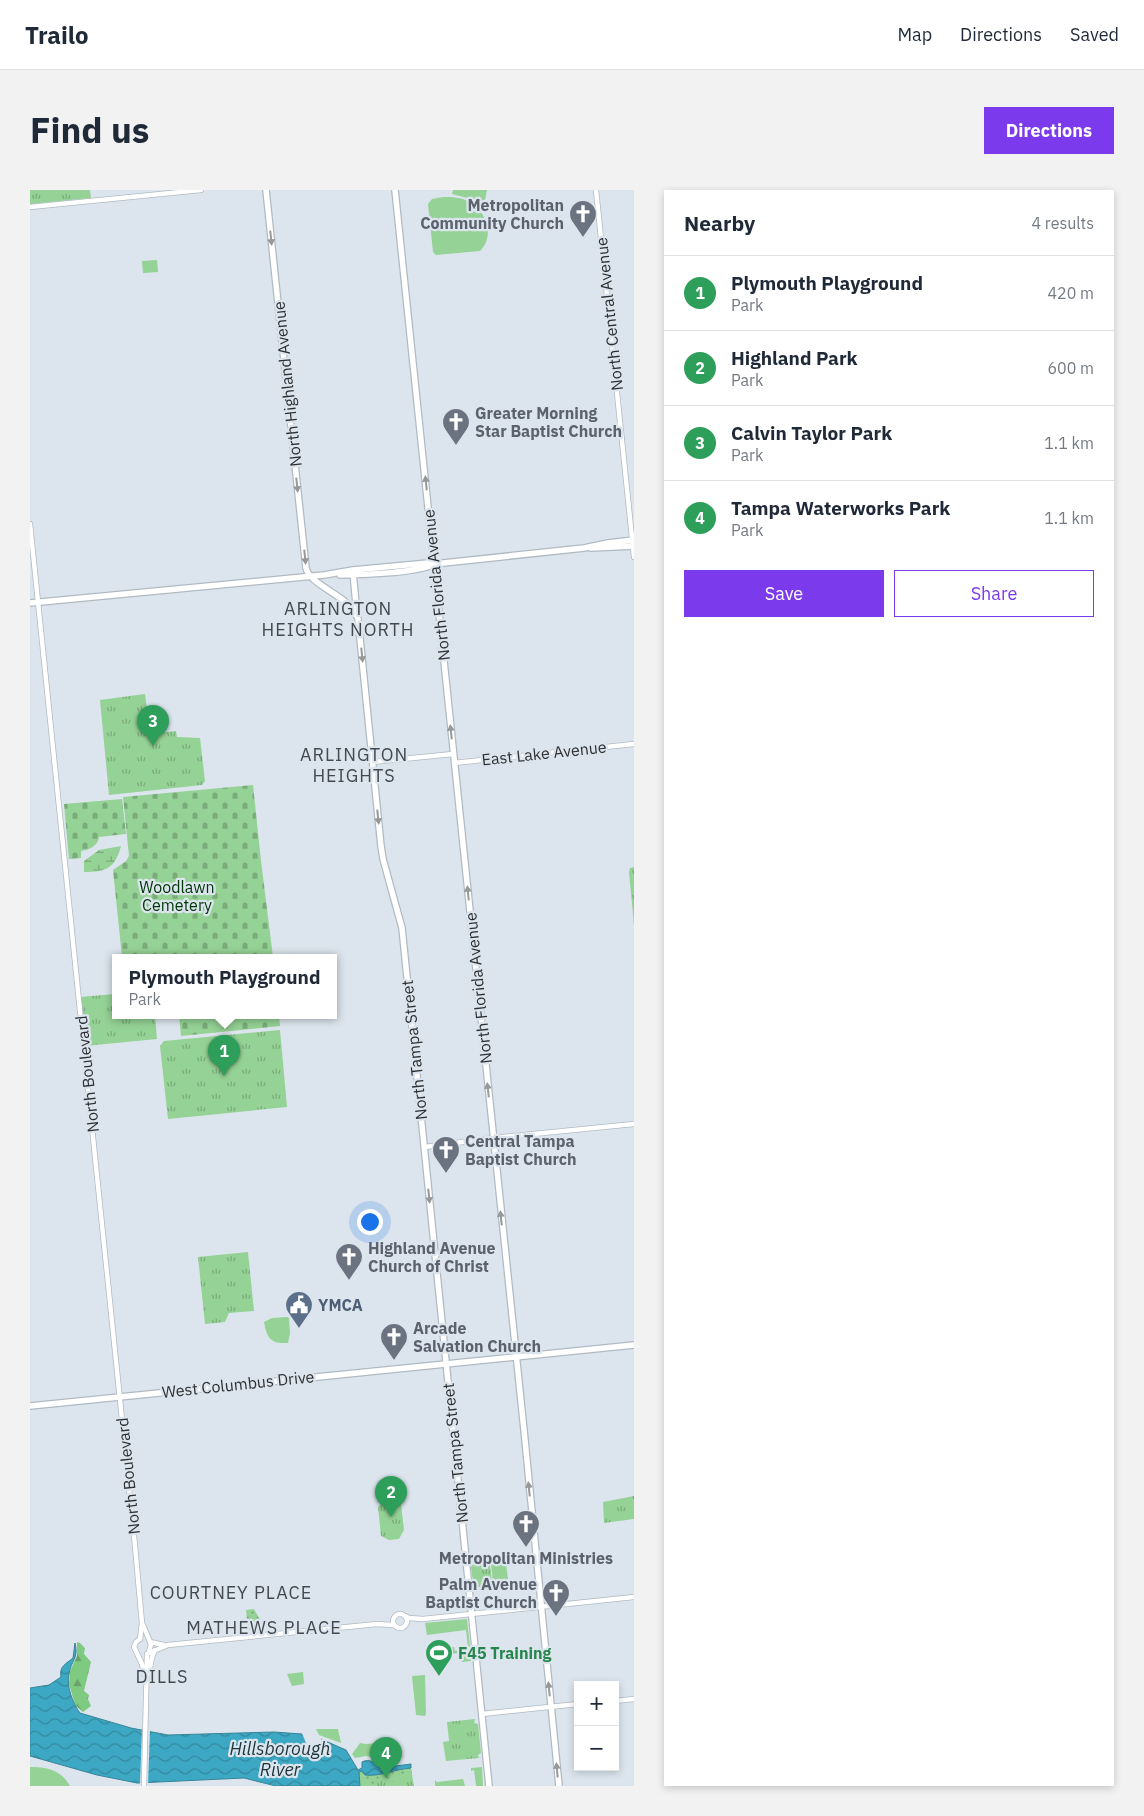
<!DOCTYPE html>
<meta charset="utf-8">
<style>
body{margin:0;font-family:"IBM Plex Sans",sans-serif;background:#f2f2f3;color:#1f2937}
.controls{position:absolute;right:15px;bottom:15px;display:grid;overflow:hidden;border-radius:0px;box-shadow:0 2px 8px #0003}
.controls button{width:45px;height:45px;display:grid;place-items:center;padding:0;border:0;border-bottom:1px solid #e0e1e3;background:#fff;color:#1f2937;font:25px sans-serif}
.you{position:absolute;left:339px;top:1031px;width:18px;height:18px;margin:-12px;border:4px solid #fff;border-radius:50%;background:#1a73e8;box-shadow:0 0 0 8px #1a73e833}
.badge{display:grid;place-items:center;width:32px;height:32px;border-radius:50%;background:#7c3aed;color:#fff;font-size:16px;font-weight:700}
.pin{position:absolute;translate:-50% -41px;filter:drop-shadow(0 1px 2px #0008)}
.pin::after{content:'';position:absolute;top:26px;width:18px;height:15px;background:inherit;clip-path:polygon(0 0,100% 0,50% 100%)}
.popup{position:absolute;left:82px;top:764px;width:225px;height:65px;box-sizing:border-box;display:grid;place-content:center;border-radius:0px;background:#fff;filter:drop-shadow(0 1px 4px #0005);font-size:16px;white-space:nowrap;color:#747a83}
.popup b{font-size:19px;color:#1f2937}
.popup::after{content:'';position:absolute;left:50%;top:100%;margin-left:-10px;border:10px solid transparent;border-top-color:#fff}
.list{margin:0;padding:0;list-style:none}
h2{display:flex;justify-content:space-between;align-items:center;height:65px;margin:0;padding:0 20px;font-size:21px}
h2 small{font-size:16px;font-weight:400;color:#747a83}
.list li{display:grid;grid-template-columns:32px 1fr auto;gap:15px;align-items:center;box-sizing:border-box;height:75px;padding:0 20px;border-top:1px solid #e0e1e3}
.list b{display:block;font-size:19px;white-space:nowrap}
.list p{margin:0;font-size:16px;white-space:nowrap;color:#747a83}
.list em{font-size:16px;font-style:normal;color:#747a83}
.actions{display:flex;gap:10px;padding:15px 20px}
.actions a{flex:1;padding:11px 0;border:1px solid #7c3aed;border-radius:0px;text-align:center;font-size:18px;color:#7c3aed}
.actions .main{background:#7c3aed;color:#fff}
.map{position:relative;flex:none;width:604px;height:1596px;overflow:hidden;border-radius:0px}
header{display:flex;align-items:center;gap:30px;box-sizing:border-box;height:70px;padding:0 25px;background:#fff;border-bottom:1px solid #e0e1e3}
header strong{font-size:24px}
nav{display:flex;gap:28px;margin-inline-start:auto;font-size:18px}
.intro{display:flex;align-items:center;justify-content:space-between;box-sizing:border-box;height:120px;padding:0 30px}
h1{margin:0;font-size:35px}
.button{padding:12px 22px;border-radius:0px;background:#7c3aed;color:#fff;font-size:18px;font-weight:700}
main{display:flex;gap:30px;padding:0 30px}
aside{flex:1;background:#fff;border-radius:0px;box-shadow:0 2px 8px #0003}
.map>svg:first-child{display:block}
.grass{fill:#95d295}
.forest{fill:url(#forest-firs)}
.wetland{fill:url(#wetland-marsh)}
.cemetery{fill:url(#cemetery-stones)}
.park{fill:url(#park-tufts)}
.garden{fill:url(#garden-dots)}
.water{fill:url(#water-waves);stroke:#388498}
.pier{fill:#dce5ed}
.lines{fill:none;stroke-linecap:round;stroke-linejoin:round}
.minor-casing{stroke:#b1bac2;stroke-width:6}
.major-casing{stroke:#b1bac2;stroke-width:8}
.minor{stroke:#fff;stroke-width:4.5}
.major{stroke:#fff;stroke-width:5.5}
.oneway{fill:#969899}
.labels{text-anchor:middle;stroke-width:4.5;stroke-linejoin:round;paint-order:stroke}
.worship-label{font-size:16px;font-weight:bold;fill:#5b616d;stroke:#dce5ed;text-anchor:start}
.street-label{font-size:16px;fill:#2d3033;stroke:#dce5ed}
.park-label{font-size:16px;fill:#003706;stroke:#dce5ed}
.service-label{font-size:16px;font-weight:bold;fill:#4e5e75;stroke:#dce5ed;text-anchor:start}
.leisure-label{font-size:16px;font-weight:bold;fill:#27864d;stroke:#dce5ed;text-anchor:start}
.neighbourhood-label{font-size:18px;letter-spacing:1px;fill:#424a50;stroke:#dce5ed}
.water-label{font-size:18px;font-style:italic;fill:#1b333a;stroke:#dce5ed}
</style>
<header>
<strong>Trailo</strong>
<nav><a>Map</a><a>Directions</a><a>Saved</a></nav>
</header>
<div class="intro"><h1>Find us</h1><a class="button">Directions</a></div>
<main>
<div class="map">
<svg width="604" height="1596" viewBox="0 0 604 1596">
<defs>
<pattern id="forest-firs" width="22" height="20" patternUnits="userSpaceOnUse" patternTransform="scale(1.25)"><rect width="22" height="20" fill="#7eca80"/><path d="M5 1l3.5 6h-7zM16 11l3.5 6h-7z" fill="#68a469"/></pattern>
<pattern id="wetland-marsh" width="20" height="14" patternUnits="userSpaceOnUse" patternTransform="scale(1.25)"><rect width="20" height="14" fill="#95d295"/><path d="M1 5h8M5 5V1M11 12h8M15 12V8" fill="none" stroke="#7aab7a"/></pattern>
<pattern id="cemetery-stones" width="16" height="16" patternUnits="userSpaceOnUse" patternTransform="scale(1.25)"><rect width="16" height="16" fill="#95d295"/><path d="M2 7V4a2 2 0 0 1 4 0v3zM10 15v-3a2 2 0 0 1 4 0v3z" fill="#7aab7a"/></pattern>
<pattern id="park-tufts" width="24" height="20" patternUnits="userSpaceOnUse" patternTransform="scale(1.25)"><rect width="24" height="20" fill="#95d295"/><path d="M3 7l-1-3M5 7V3M7 7l1-3M15 17l-1-3M17 17v-4M19 17l1-3" fill="none" stroke="#7aab7a"/></pattern>
<pattern id="garden-dots" width="8" height="8" patternUnits="userSpaceOnUse" patternTransform="scale(1.25)"><rect width="8" height="8" fill="#95d295"/><path d="M2 2h.1M6 6h.1" fill="none" stroke="#7aab7a" stroke-width="1.8" stroke-linecap="round"/></pattern>
<pattern id="water-waves" width="16" height="10" patternUnits="userSpaceOnUse" patternTransform="scale(1.25)"><rect width="16" height="10" fill="#3da8c3"/><path d="M0 5q4-4 8 0t8 0" fill="none" stroke="#34899f"/></pattern>
</defs>
<rect width="100%" height="100%" fill="#dce5ed"/>
<g class="grass">
<polygon points="423,0 457,0 455,10 453,12 422,4"/>
<path d="M413,7c9,0 18,0 26,5 18,9 26,35 11,49l-44,4 -3,-3 -5,-48 4,-5z"/>
<polygon points="127,70 128,82 113,83 112,71"/>
<path d="M257,1127l2,1 1,15 -2,10c-18,1 -21,-5 -24,-21l8,-4z"/>
<polygon points="479,1371 480,1376 478,1376 476,1374 478,1389 463,1390 461,1375 441,1377 441,1375"/>
<polygon points="437,1429 440,1457 438,1457 436,1440 397,1445 395,1433"/>
<polygon points="273,1482 274,1494 262,1496 257,1484"/>
<polygon points="395,1485 396,1524 395,1526 386,1525 382,1486"/>
<polygon points="286,1539 308,1539 311,1553 289,1545"/>
<polygon points="348,1551 350,1560 348,1561 350,1562 351,1567 347,1569 336,1566 325,1568 322,1564 330,1553 336,1554 348,1553"/>
<path d="M0,1577c18,0 31,3 40,19h-40z"/>
<polygon points="452,1577 453,1596 446,1596 444,1580 441,1581 441,1578"/>
<polygon points="433,1589 435,1596 405,1596 405,1590 407,1592"/>
</g>
<polygon class="forest" points="47,1452 50,1453 55,1458 54,1464 61,1472 54,1501 59,1505 58,1509 61,1516 53,1522 45,1515 39,1494 40,1481 47,1466"/>
<path class="wetland" d="M91,656c-6,22 -14,26 -37,26v-11l15,-11z"/>
<g class="cemetery">
<polygon points="223,595 231,671 243,767 92,767 83,680 96,671 99,666 93,607"/>
<path d="M92,609l4,35 -27,3c-1,9 -10,13 -18,14v7l-12,1 -5,-55z"/>
<polygon points="149,825 249,825 250,836 151,846"/>
</g>
<g class="park">
<polygon points="0,0 60,0 61,8 0,14"/>
<polygon points="115,504 120,544 146,541 147,547 170,548 175,591 172,595 79,605 70,510"/>
<polygon points="604,677 604,735 599,682 600,678"/>
<polygon points="85,804 85,825 125,825 127,849 55,856 50,807"/>
<polygon points="250,840 257,917 138,929 130,856 134,851"/>
<polygon points="218,1062 224,1121 199,1123 195,1132 175,1134 168,1067"/>
<polygon points="604,1306 604,1329 574,1333 573,1312"/>
<polygon points="364,1310 371,1314 374,1340 369,1349 359,1350 351,1346 348,1317 353,1312"/>
<polygon points="460,1375 462,1391 458,1395 444,1398 441,1377"/>
<polygon points="445,1529 444,1533 448,1534 451,1563 448,1565 449,1568 416,1571 413,1552 419,1551 417,1532"/>
<polygon points="381,1578 384,1596 330,1596 328,1582 332,1581 350,1583"/>
</g>
<g class="garden">
<polygon points="224,1419 232,1433 228,1435 230,1439 218,1440 216,1420"/>
<polygon points="405,1457 406,1459 424,1457 425,1461 440,1459 441,1471 432,1472 431,1464 429,1463 407,1465"/>
<polygon points="381,1578 382,1584 366,1586 363,1592 355,1590 354,1583"/>
<path d="M331,1581c12,8 9,4 22,2v7l-9,5 -8,-1z"/>
</g>
<path class="water" d="M45,1453c4,16 -4,17 -6,31 -3,12 4,30 11,39l51,15 37,7 106,-3 28,2 19,5 25,11 12,20 4,-2v-6c8,-4 13,1 19,6l30,-4v4c-15,1 -32,9 -46,7l-3,-4 -3,1 1,14h-84l-32,-8 -107,5 -40,-8 -67,-19v-68l19,-3 12,-8c-2,-11 5,-13 12,-19z"/>
<g class="pier">
<polygon points="112,1538 120,1539 118,1595 110,1595"/>
<polygon points="271,1541 290,1546 293,1553 279,1560"/>
</g>
<g class="lines">
<defs>
<g id="minor">
<polyline points="566,0 604,367"/>
<polyline points="0,17 171,0"/>
<polyline points="0,334 105,1356 112,1433 110,1449"/>
<polyline points="342,572 423,564"/>
<polyline points="424,573 604,554"/>
<polyline points="395,957 463,948 604,934"/>
<circle cx="370" cy="1431" r="7"/>
<polyline points="375,1426 379,1428 393,1429 604,1407"/>
<polyline points="113,1435 121,1454 119,1462"/>
<polyline points="110,1449 106,1452 104,1457 112,1474 115,1486"/>
<polyline points="120,1452 134,1455"/>
<polyline points="119,1463 138,1455 347,1434 363,1435"/>
<polyline points="119,1483 122,1467 125,1460"/>
<polyline points="585,1511 604,1509"/>
<polyline points="452,1524 548,1514"/>
<polyline points="114,1596 117,1464"/>
</g>
<g id="major">
<path d="M236,0l40,378c4,18 45,28 52,51l23,227 2,13 19,69 87,858"/>
<polyline points="365,0 494,1240 529,1596"/>
<polyline points="561,358 604,356"/>
<polyline points="323,382 327,425"/>
<path d="M310,385c21,0 77,-2 94,-11"/>
<polyline points="0,413 294,385 323,380 398,373 404,374 554,358 578,353 604,350"/>
<polyline points="0,1216 604,1155"/>
</g>
</defs>
<use href="#minor" class="minor-casing"/>
<use href="#major" class="major-casing"/>
<use href="#minor" class="minor"/>
<use href="#major" class="major"/>
</g>
<defs><path id="oneway-solid" d="M-6-.8H1V-3.2L6.5 0L1 3.2V.8H-6Z" transform="scale(1.25)"/></defs>
<g class="oneway">
<use href="#oneway-solid" transform="translate(241 48) rotate(84)"/>
<use href="#oneway-solid" transform="translate(396 293) rotate(-96)"/>
<use href="#oneway-solid" transform="translate(267 295) rotate(84)"/>
<use href="#oneway-solid" transform="translate(275 367) rotate(84)"/>
<use href="#oneway-solid" transform="translate(332 465) rotate(84)"/>
<use href="#oneway-solid" transform="translate(421 542) rotate(-96)"/>
<use href="#oneway-solid" transform="translate(348 627) rotate(84)"/>
<use href="#oneway-solid" transform="translate(438 703) rotate(-96)"/>
<use href="#oneway-solid" transform="translate(458 900) rotate(-96)"/>
<use href="#oneway-solid" transform="translate(399 1006) rotate(84)"/>
<use href="#oneway-solid" transform="translate(471 1028) rotate(-96)"/>
<use href="#oneway-solid" transform="translate(499 1299) rotate(-96)"/>
<use href="#oneway-solid" transform="translate(519 1499) rotate(-96)"/>
<use href="#oneway-solid" transform="translate(527 1580) rotate(-95)"/>
</g>
<defs>
<symbol id="church-pin" viewBox="-11 -11 22 30"><path d="M0 17L-7.5 6A9.5 9.5 0 1 1 7.5 6Z" fill="#6b7280" stroke="#dce5ed"/><path d="M-1.2-6h2.4v3.5h3.3v2.4h-3.3V6h-2.4V-.1h-3.3v-2.4h3.3Z" fill="#fff"/></symbol>
<symbol id="civic-pin" viewBox="-11 -11 22 30"><path d="M0 17L-7.5 6A9.5 9.5 0 1 1 7.5 6Z" fill="#5c6f8a" stroke="#dce5ed"/><path d="M-.6-6.5H3V-4.5H.6V-3L4-1V1h2V6H-6V1h2V-1L-.6-3ZM-1.2 2.5V6h2.4V2.5Z" fill="#fff"/></symbol>
<symbol id="stadium-pin" viewBox="-11 -11 22 30"><path d="M0 17L-7.5 6A9.5 9.5 0 1 1 7.5 6Z" fill="#2e9e5b" stroke="#dce5ed"/><path d="M0-5a6.5 5 0 1 0 0 10a6.5 5 0 1 0 0-10ZM-3.5-1.8h7v3.6h-7Z" fill="#fff"/></symbol>
</defs>
<g fill-rule="evenodd">
<use href="#church-pin" x="537" y="8" width="32" height="43"/>
<use href="#church-pin" x="410" y="216" width="32" height="43"/>
<use href="#church-pin" x="400" y="944" width="32" height="43"/>
<use href="#church-pin" x="303" y="1051" width="32" height="43"/>
<use href="#civic-pin" x="253" y="1099" width="32" height="43"/>
<use href="#church-pin" x="348" y="1131" width="32" height="43"/>
<use href="#church-pin" x="480" y="1318" width="32" height="43"/>
<use href="#church-pin" x="510" y="1387" width="32" height="43"/>
<use href="#stadium-pin" x="393" y="1447" width="32" height="43"/>
</g>
<g class="labels">
<g class="worship-label">
<text x="534" y="21" text-anchor="end">Metropolitan<tspan x="534" dy="18">Community Church</tspan></text>
<text x="445" y="229">Greater Morning<tspan x="445" dy="18">Star Baptist Church</tspan></text>
<text x="435" y="957">Central Tampa<tspan x="435" dy="18">Baptist Church</tspan></text>
<text x="338" y="1064">Highland Avenue<tspan x="338" dy="18">Church of Christ</tspan></text>
<text x="383" y="1144">Arcade<tspan x="383" dy="18">Salvation Church</tspan></text>
<text x="496" y="1374" text-anchor="middle">Metropolitan Ministries</text>
<text x="507" y="1400" text-anchor="end">Palm Avenue<tspan x="507" dy="18">Baptist Church</tspan></text>
</g>
<g class="street-label">
<text transform="translate(579 124) rotate(-96)" y="6">North Central Avenue</text>
<text transform="translate(257 194) rotate(-96)" y="6">North Highland Avenue</text>
<text transform="translate(406 395) rotate(-96)" y="6">North Florida Avenue</text>
<text transform="translate(514 563) rotate(-6)" y="6">East Lake Avenue</text>
<text transform="translate(448 798) rotate(-96)" y="6">North Florida Avenue</text>
<text transform="translate(384 860) rotate(-96)" y="6">North Tampa Street</text>
<text transform="translate(57 884) rotate(-96)" y="6">North Boulevard</text>
<text transform="translate(208 1194) rotate(-6)" y="6">West Columbus Drive</text>
<text transform="translate(425 1263) rotate(-96)" y="6">North Tampa Street</text>
<text transform="translate(98 1286) rotate(-96)" y="6">North Boulevard</text>
</g>
<g class="park-label">
<text x="147" y="703">Woodlawn<tspan x="147" dy="18">Cemetery</tspan></text>
</g>
<g class="service-label">
<text x="288" y="1121">YMCA</text>
</g>
<g class="leisure-label">
<text x="428" y="1469">F45 Training</text>
</g>
<g class="neighbourhood-label">
<text x="308" y="425">ARLINGTON<tspan x="308" dy="21">HEIGHTS NORTH</tspan></text>
<text x="324" y="571">ARLINGTON<tspan x="324" dy="21">HEIGHTS</tspan></text>
<text x="201" y="1409">COURTNEY PLACE</text>
<text x="234" y="1444">MATHEWS PLACE</text>
<text x="132" y="1493">DILLS</text>
</g>
<g class="water-label">
<text x="250" y="1565">Hillsborough<tspan x="250" dy="21">River</tspan></text>
</g>
</g>
</svg>
<div class="controls">
<button>+</button>
<button>−</button>
</div>
<div class="you"></div>
<div class="pin badge" style="left:194px;top:886px;background:#2e9e5b">1</div>
<div class="popup"><b>Plymouth Playground</b>Park</div>
<div class="pin badge" style="left:361px;top:1327px;background:#2e9e5b">2</div>
<div class="pin badge" style="left:123px;top:556px;background:#2e9e5b">3</div>
<div class="pin badge" style="left:356px;top:1588px;background:#2e9e5b">4</div>
</div>
<aside>
<h2>Nearby<small>4 results</small></h2>
<ul class="list">
<li><span class="badge" style="background:#2e9e5b">1</span><div><b>Plymouth Playground</b><p>Park</p></div><em>420 m</em></li>
<li><span class="badge" style="background:#2e9e5b">2</span><div><b>Highland Park</b><p>Park</p></div><em>600 m</em></li>
<li><span class="badge" style="background:#2e9e5b">3</span><div><b>Calvin Taylor Park</b><p>Park</p></div><em>1.1 km</em></li>
<li><span class="badge" style="background:#2e9e5b">4</span><div><b>Tampa Waterworks Park</b><p>Park</p></div><em>1.1 km</em></li>
</ul>
<div class="actions"><a class="main">Save</a><a>Share</a></div>
</aside>
</main>
